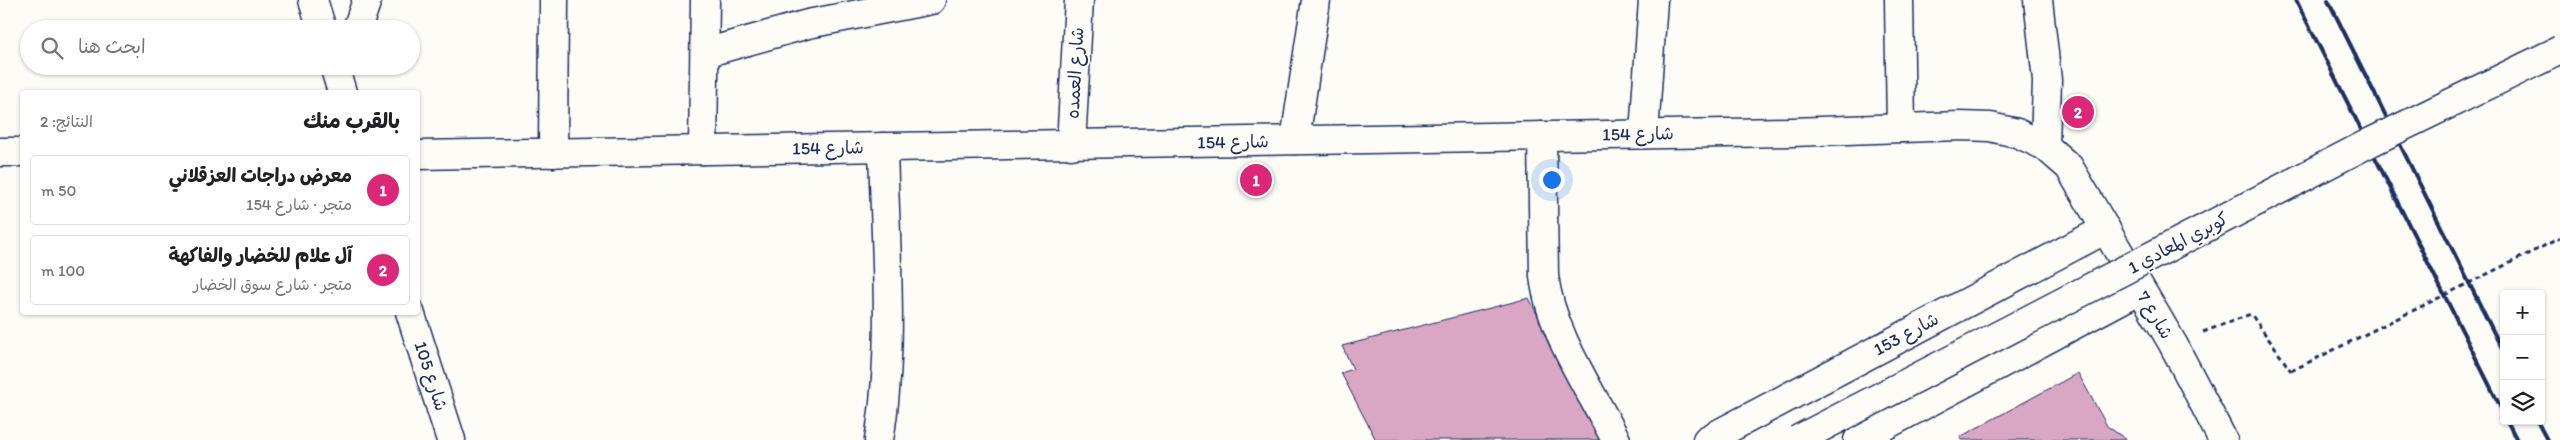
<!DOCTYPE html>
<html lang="ar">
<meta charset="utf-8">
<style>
:root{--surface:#fff;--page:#f6f6f6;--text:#202124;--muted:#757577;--line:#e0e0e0;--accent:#db2777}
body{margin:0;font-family:Itim,"Playpen Sans Arabic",sans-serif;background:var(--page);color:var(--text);direction:rtl}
.controls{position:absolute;right:15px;bottom:15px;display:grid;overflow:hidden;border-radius:5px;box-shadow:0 1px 4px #0004}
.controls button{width:45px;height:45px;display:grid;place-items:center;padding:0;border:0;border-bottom:1px solid var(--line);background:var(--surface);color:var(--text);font:25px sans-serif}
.you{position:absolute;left:1551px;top:179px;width:18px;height:18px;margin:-12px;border:4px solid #fff;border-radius:50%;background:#1a73e8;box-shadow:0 0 0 8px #1a73e833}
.badge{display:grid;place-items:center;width:32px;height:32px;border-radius:50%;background:var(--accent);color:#fff;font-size:16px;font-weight:700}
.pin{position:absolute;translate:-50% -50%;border:2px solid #fff;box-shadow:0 1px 5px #0006}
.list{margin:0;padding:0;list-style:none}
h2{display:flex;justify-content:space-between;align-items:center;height:65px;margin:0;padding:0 20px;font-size:21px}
h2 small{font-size:16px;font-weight:400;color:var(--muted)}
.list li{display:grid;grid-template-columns:32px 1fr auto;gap:15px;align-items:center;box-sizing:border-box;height:70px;margin:0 10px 10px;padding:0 10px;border:1px solid var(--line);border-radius:5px}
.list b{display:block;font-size:19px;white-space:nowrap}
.list p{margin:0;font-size:16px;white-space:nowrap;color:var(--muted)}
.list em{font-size:16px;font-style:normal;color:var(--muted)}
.icon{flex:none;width:28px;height:28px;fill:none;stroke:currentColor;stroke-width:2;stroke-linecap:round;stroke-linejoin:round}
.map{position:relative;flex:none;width:2560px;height:440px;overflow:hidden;direction:ltr}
.search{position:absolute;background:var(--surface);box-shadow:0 1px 4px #0004;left:20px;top:20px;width:400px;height:55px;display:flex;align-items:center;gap:12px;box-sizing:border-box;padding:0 18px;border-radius:28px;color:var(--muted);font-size:19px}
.panel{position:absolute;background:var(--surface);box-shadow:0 1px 4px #0004;left:20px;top:90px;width:400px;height:225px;border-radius:5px;direction:rtl}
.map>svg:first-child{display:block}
.building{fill:#d9a7c4;stroke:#1b2f5e}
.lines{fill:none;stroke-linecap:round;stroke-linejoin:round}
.street-casing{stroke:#1b2f5e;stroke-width:31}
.secondary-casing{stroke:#1b2f5e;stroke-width:31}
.path{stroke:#1b2f5e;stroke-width:3;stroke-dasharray:5 4;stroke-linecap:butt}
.street{stroke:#fdfcf7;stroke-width:28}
.secondary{stroke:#fdfcf7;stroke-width:28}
.rail{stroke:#1b2f5e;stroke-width:4}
.secondary-bridge-casing{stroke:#1b2f5e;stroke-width:31;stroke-linecap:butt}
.path-bridge{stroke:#1b2f5e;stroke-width:3;stroke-dasharray:5 4;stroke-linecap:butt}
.secondary-bridge{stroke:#fdfcf7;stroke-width:28}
.labels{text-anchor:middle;stroke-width:4;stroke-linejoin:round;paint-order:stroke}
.street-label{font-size:18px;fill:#1b2f5e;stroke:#fdfcf7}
</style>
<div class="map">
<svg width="2560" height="440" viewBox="0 0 2560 440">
<rect width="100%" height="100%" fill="#fdfcf7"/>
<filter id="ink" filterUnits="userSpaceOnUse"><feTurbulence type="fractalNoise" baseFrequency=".02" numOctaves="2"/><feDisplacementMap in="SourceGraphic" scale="10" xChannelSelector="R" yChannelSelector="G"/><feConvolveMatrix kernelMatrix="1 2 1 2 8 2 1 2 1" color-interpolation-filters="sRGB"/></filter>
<g filter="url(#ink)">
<g class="building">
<path d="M1529,298L1600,440H1376L1341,373L1353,369L1342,346Z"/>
<path d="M2078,373L2107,426L2127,440H1961L1960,437Z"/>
</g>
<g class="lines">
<defs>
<g id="street">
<path d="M313,0L322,29"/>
<path d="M1899,0L1901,128"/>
<path d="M2038,0L2047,80L2045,146"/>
<path d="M357,29L367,0"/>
<path d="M705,53L808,24L931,0"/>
<path d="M334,66L342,92"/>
<path d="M1644,134L1653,0"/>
<path d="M1542,136L1544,276C1551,333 1590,389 1616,440"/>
<path d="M1295,140L1316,0"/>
<path d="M1071,145L1079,0"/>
<path d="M703,150L705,0"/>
<path d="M553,153L554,0"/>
<path d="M410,312L451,440"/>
<path d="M879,440C895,344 885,244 883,147"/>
<path d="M1707,440L2106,229"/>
<path d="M1858,440L2139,290"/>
</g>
<g id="secondary">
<path d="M0,152H22"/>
<path d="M418,155L1792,132L1959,126L1990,127L2017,133L2045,146L2069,167L2173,344L2223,440"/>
</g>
</defs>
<use href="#street" class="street-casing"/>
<use href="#secondary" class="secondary-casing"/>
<path class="path" d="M2203,332L2251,314L2291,371"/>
<use href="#street" class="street"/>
<use href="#secondary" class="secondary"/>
<g class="rail">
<path d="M2296,0L2504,414"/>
<path d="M2328,0L2504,353"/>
<path d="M2507,421L2517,440"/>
<path d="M2537,421L2547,440"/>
</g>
<defs>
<path id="secondary-bridge" d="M1797,440L2371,142L2560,50"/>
</defs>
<use href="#secondary-bridge" class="secondary-bridge-casing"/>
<path class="path-bridge" d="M2291,371L2560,238"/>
<use href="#secondary-bridge" class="secondary-bridge"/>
</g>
</g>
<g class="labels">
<g class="street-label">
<text transform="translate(1075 73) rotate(-87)" y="6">شارع العمده</text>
<text transform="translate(1638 134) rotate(-1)" y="6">شارع 154</text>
<text transform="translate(1233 142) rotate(-1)" y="6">شارع 154</text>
<text transform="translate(828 148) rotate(-1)" y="6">شارع 154</text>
<text transform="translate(2178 243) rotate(-28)" y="6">كوبري المعادي 1</text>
<text transform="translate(2155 315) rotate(59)" y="6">شارع 7</text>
<text transform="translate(1906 334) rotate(-28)" y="6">شارع 153</text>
<text transform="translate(431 376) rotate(72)" y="6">شارع 105</text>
</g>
</g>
</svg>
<div class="controls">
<button>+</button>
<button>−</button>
<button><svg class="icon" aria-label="layers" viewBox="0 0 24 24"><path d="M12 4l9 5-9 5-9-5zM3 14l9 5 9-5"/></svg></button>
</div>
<div class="you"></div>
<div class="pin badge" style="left:1256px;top:180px">1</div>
<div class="pin badge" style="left:2078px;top:112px">2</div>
<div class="search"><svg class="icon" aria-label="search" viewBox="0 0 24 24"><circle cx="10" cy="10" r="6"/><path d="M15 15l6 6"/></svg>ابحث هنا</div>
<section class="panel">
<h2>بالقرب منك<small>النتائج: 2</small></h2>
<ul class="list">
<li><span class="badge">1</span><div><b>معرض دراجات العزقلاني</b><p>متجر · شارع 154</p></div><em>50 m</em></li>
<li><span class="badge">2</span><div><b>آل علام للخضار والفاكهة</b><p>متجر · شارع سوق الخضار</p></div><em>100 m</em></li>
</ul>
</section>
</div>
